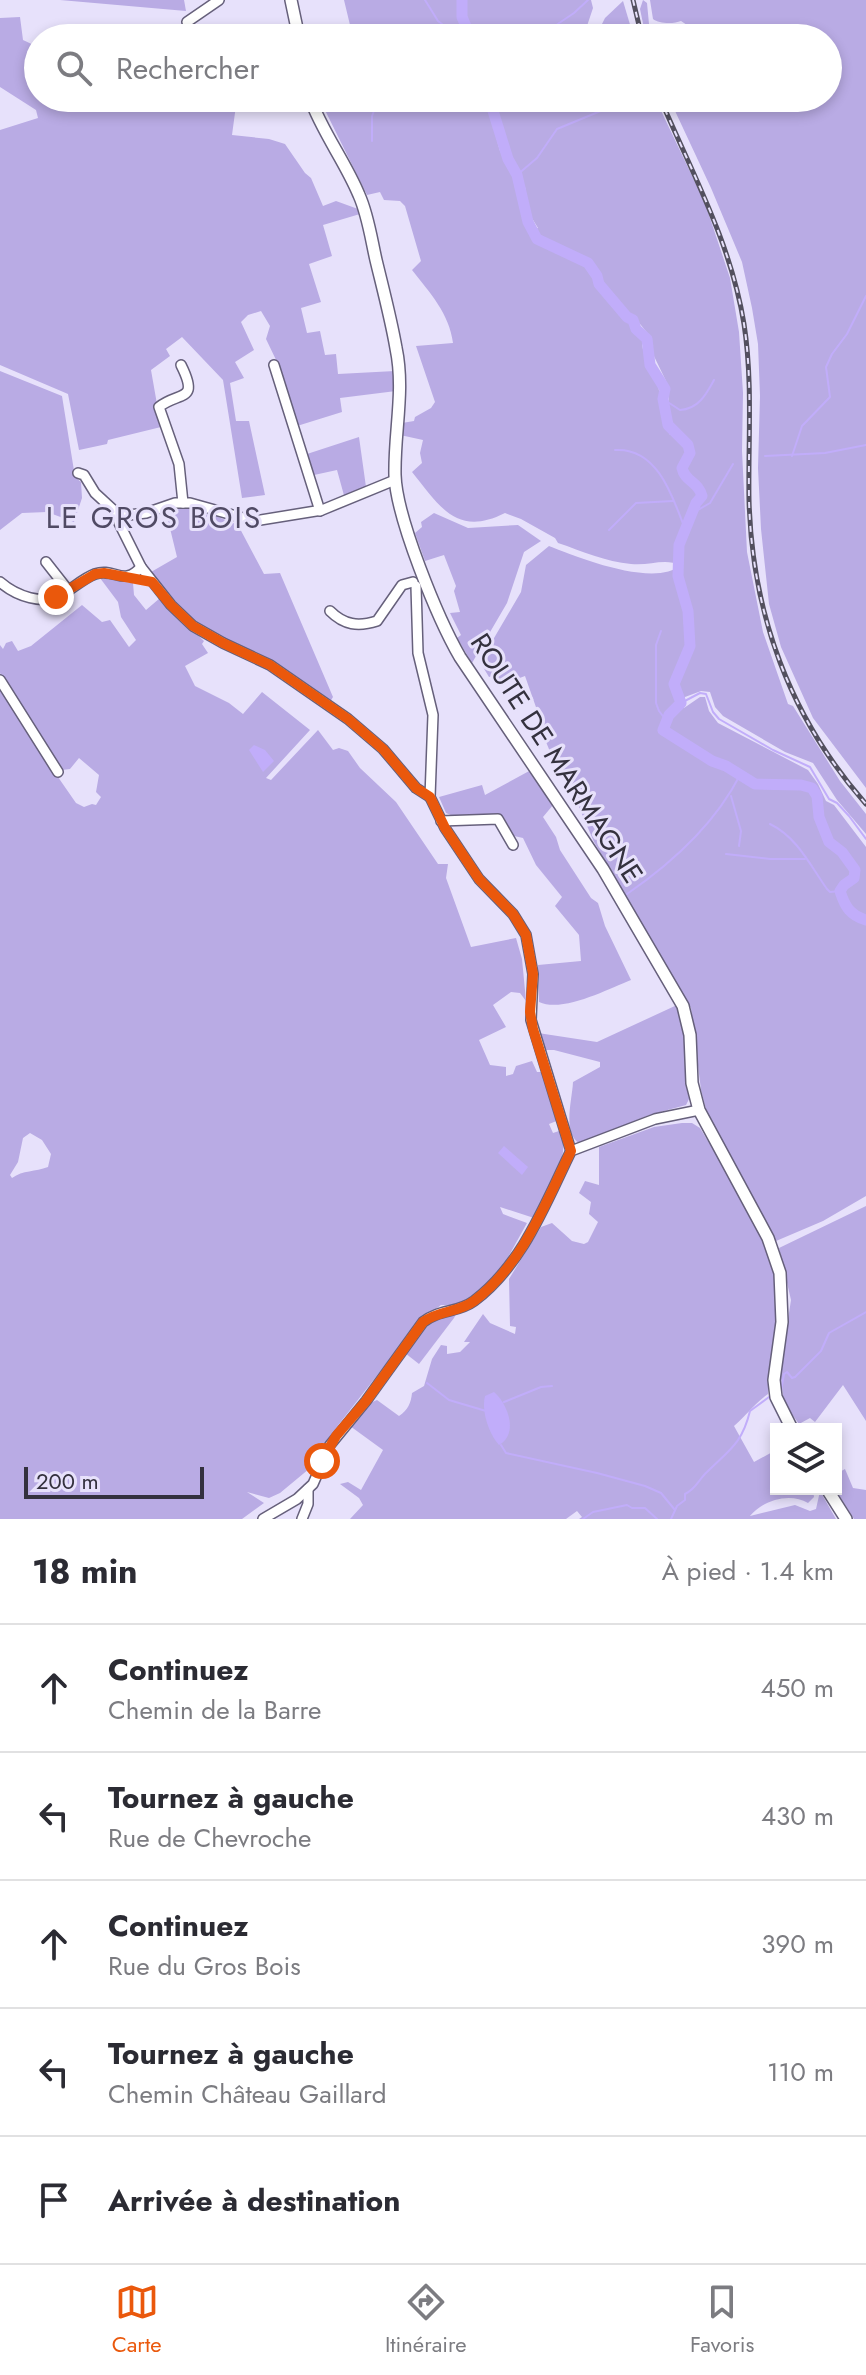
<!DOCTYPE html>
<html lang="fr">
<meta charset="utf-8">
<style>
:root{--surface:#fff;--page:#f7f7f7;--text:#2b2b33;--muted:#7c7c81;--line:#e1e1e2;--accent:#ea580c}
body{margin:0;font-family:Jost,sans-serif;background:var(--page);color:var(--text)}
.controls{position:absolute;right:24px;bottom:24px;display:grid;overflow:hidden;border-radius:0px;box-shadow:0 4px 12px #0003}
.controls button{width:72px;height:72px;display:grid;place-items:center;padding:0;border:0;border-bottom:2px solid var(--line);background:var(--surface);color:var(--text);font:40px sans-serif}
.scale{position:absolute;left:24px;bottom:20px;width:180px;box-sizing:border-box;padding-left:8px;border:4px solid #34313e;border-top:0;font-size:22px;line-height:28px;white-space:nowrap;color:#34313e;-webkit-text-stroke:6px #e7e1fb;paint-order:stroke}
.stop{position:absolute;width:24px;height:24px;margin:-18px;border:6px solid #ea580c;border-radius:50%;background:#fff}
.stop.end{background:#ea580c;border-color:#fff;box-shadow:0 2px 8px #0008}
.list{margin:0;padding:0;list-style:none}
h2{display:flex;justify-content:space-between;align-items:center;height:104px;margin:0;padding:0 32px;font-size:34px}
h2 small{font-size:26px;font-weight:400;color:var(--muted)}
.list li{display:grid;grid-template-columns:52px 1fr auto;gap:24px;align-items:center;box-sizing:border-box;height:128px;padding:0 32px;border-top:2px solid var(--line)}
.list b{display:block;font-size:30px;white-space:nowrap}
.list p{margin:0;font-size:26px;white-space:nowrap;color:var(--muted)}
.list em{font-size:26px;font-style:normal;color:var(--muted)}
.icon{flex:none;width:44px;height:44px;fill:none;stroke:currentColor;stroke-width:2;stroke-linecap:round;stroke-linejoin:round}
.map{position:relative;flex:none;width:866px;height:1519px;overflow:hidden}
.search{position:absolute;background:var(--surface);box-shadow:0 4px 12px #0003;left:24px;right:24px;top:24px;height:88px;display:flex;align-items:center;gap:20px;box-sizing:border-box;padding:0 28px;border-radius:44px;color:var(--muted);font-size:30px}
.sheet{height:744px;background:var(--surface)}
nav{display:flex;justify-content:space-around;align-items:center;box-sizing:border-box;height:112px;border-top:2px solid var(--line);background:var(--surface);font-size:22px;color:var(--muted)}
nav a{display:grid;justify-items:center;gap:4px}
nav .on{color:var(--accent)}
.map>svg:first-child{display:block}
.green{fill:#b9abe4;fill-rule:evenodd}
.water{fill:#c1adfa}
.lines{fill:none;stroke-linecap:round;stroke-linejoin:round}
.stream{stroke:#c1adfa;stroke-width:2}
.river{stroke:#c1adfa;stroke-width:11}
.minor-casing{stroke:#66607b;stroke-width:12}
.major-casing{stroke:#66607b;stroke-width:14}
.minor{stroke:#fff;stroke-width:9}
.major{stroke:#fff;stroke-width:11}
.rail-casing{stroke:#53505f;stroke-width:5}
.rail{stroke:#e7e1fb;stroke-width:2;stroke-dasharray:6;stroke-linecap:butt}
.route{stroke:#ea580c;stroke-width:10}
.labels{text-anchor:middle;stroke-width:6;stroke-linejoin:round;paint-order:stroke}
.street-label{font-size:28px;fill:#34313e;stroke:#e7e1fb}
.neighbourhood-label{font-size:30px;letter-spacing:2px;fill:#504a64;stroke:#e7e1fb}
</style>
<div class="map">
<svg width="866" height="1519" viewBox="0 0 866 1519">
<rect width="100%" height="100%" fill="#e7e1fb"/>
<g class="green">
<path d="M60,0H184L186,11Z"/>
<path d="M344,0H460V18L467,38H310L350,25Z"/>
<path d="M464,0H591L593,8L587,26L582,27L584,38H475L465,11Z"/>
<path d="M643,0L647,3L649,24L674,30L687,25L681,21C674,24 659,24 653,19L650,0H866V788L813,718L781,647L769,604L761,529L758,468L760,396L758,344L752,308L742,262L711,188L669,98H828V38H646L640,9Z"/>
<path d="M623,1L634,38H595L605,18Z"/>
<path d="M20,17L23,40L38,47V98H237L232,135L269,139L285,144L305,173L311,178L323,206L336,201L358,209L360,214L323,225L332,256L309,264L321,302L301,308L307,333L320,331L325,355L336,354L338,374L395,371L396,391L340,398L342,412L297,426L278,364L266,339L270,326L261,311L248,315L241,322L254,350L235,362L244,378L230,383L236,421H249L265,495L242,498L223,380L182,337L166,349L170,356L151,370L161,427L108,440L107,444L79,450L68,394L0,365V130L38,118L36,110L0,87V18Z"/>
<path d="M319,98H485L500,151L515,177L528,231L538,228L530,215L525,187L509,155L493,98H655L705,203L730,278L739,332L743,393L742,451L747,552L763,632L788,704L793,706L840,781L866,814V834L837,800L813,763L785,752L723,716L715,707L710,692L701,691L685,697L684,708L700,697H705L709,711L718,723L808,770L818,784L826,801L834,805L866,847V1196L823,1221L776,1241L707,1113L701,1090L691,1008L594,842L575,798L551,754L539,725L537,710L525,676L498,686L493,676L489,677L480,662L521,592L526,565L549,546C579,558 655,588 681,565C663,558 650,566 631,564C606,562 582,551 558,543L555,538L521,519L505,513C457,537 440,507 412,472L422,463L420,453L423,440L400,435L402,423L414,421L415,417L431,408L435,402L416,346L453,343C449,313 430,293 412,270L421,261L405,206L400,201L384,200L380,192L367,195ZM636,319L649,335L651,350L666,381L669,393L668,411L676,430L670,435L665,422L657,380L648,370L642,345V338L633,331L632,323Z"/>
<path d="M0,371L62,396L75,477L81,482L82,498L74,522L47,512L22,513L0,530Z"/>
<path d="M359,437L366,487L345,499L337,470L314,475L307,454Z"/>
<path d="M184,508L208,513L238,525L264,574L280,573L333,697L330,702L271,662L213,634L196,622L176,605L151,572L177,557L166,512Z"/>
<path d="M434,513L468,528L518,525L541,541L524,552L507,603L472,663L457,638L461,635L450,613L460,612L454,591L456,586L444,555L425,561L415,533L422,527L421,522Z"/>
<path d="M100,578L133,583L134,595L146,610L160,598L204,641L202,644L208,653L185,666L195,686L229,703L243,714L262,692L310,730L266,778L271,780L318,730L333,750L339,748L348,751L360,768L396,802L438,864H448L446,878L471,947L516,938L522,959L526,1001L520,993L511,992L493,1005L506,1027L479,1040L490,1065L506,1067V1076L513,1074L516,1066L532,1061L537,1072H544L559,1120L549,1124L553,1133L562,1130C570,1160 547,1191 534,1218L500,1207L503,1214L527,1223L501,1270L486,1286L458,1305H441L419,1322L339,1424L318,1453L315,1464L280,1493L269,1498L247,1492L264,1503L242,1519H0V686L24,728L76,803L84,807L92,804L96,805L101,797L96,792L99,775L79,758L70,769L62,770L5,683L0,673V645L3,649L6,643L12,641L18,651L31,646L82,605L102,622L110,620L129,647L136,640L121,617L118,602ZM30,1133L42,1140L51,1154L48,1167C35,1172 23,1170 12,1178L10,1175L18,1162L23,1138Z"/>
<path d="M531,770L553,805L543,817L556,837L560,850L591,898L598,903L605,926L631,980C608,989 563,1013 539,1002L538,965L581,961L579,935L555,906L562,897L536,865L523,838L514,836L503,816C484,814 462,821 446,813L439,797L482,785L485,795Z"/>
<path d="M677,1005L683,1028L689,1099L686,1105L649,1115L580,1144C562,1132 572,1102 573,1082L600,1067V1062L554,1050H544L538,1033L597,1042Z"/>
<path d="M682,1123H692L700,1128C726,1172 766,1226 776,1276C784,1315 767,1355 768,1394C754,1404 747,1415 734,1426L754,1462L776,1450V1489H813L814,1497L808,1503C790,1492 763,1500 750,1516L795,1505L810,1511L816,1509L820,1491L836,1519H579L582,1517L577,1511L566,1519H350L363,1505L359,1498L340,1484L348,1482L361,1490L383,1450L350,1426L368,1404L377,1400L399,1416C408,1410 411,1403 412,1393L424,1386L432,1359L441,1345L447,1346V1354L460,1352L470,1342H464L483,1314L490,1323L515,1334L516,1327L510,1326L509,1279L541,1227L552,1223L572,1241L584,1244L588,1242L598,1222L589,1214L591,1202L579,1193L585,1181L599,1185V1147L654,1127Z"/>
<path d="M866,1206V1421L843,1385L815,1422L810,1418L799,1424L784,1403L780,1371L791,1300L779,1248Z"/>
<path d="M451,1313L456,1314L454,1318L419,1364L405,1353L425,1324Z"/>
<path d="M845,1469L853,1488L866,1490V1519H854L835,1489L836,1474Z"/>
</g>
<g class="water">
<path d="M254,745L265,750L274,761L263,772L249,750Z"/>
<path d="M504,1146L528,1167L522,1175L498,1153Z"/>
<path d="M494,1392C508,1404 519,1434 499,1445C489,1434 481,1411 485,1396Z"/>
</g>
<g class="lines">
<g class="stream">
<path d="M425,0L438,21L460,38"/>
<path d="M537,38L574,13L588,0"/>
<path d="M493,112L501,98"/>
<path d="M372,141V116L379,98"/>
<path d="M517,175L537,158L557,129L632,98"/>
<path d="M663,399L680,410C698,409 706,395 714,380"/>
<path d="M615,450C658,447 673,498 685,529"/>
<path d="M765,456L825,453L866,445"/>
<path d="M792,456L802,426L830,397L826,367L832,354L847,334L866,296"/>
<path d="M691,514L710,503L733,464"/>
<path d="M609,530L636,503L673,501"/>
<path d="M661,631L656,645V703L659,711L666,720"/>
<path d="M681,703L700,693L706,694L713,712L719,719L773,750L810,767L829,799L837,803L849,816L866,839"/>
<path d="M731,796L741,831L739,846"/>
<path d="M770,824C797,837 810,865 827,889L830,892L840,891"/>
<path d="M726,854L770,859H805"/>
<path d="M627,894C672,863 715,824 740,775"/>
<path d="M427,1383L449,1400L486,1411"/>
<path d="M781,1391L784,1374L787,1372L792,1378L795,1377L821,1351L829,1333L866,1312"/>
<path d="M504,1402L541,1387L552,1386"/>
<path d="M501,1445L506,1453L597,1473L645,1486L661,1493L675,1510"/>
<path d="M583,1519L593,1512L627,1505L632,1508H645L657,1519"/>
<path d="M671,1519L677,1506L685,1500V1494C696,1489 699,1479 707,1472C729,1450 742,1444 750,1411L769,1397"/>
</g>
<g class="river">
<path d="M462,0V17L471,38"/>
<path d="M489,98L508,159L517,175L528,222L537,239L588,263L597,276L599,284L627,317L633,320L636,329L647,339L650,365L665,389L663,399L668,425L688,445L690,453L682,468C685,482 698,481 702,496L696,503L679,545L678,576L688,611L690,646L674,684L681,703L669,715L663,730L712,761L726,766L755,784L801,785L812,788L817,796L819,817L829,842L842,852L855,870L854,878L844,885L840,891C845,907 850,915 866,920"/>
</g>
<defs>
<g id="minor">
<path d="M187,22L219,0"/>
<path d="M181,365C200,403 179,391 159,407L179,464L183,503"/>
<path d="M274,365L320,511"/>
<path d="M78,473L84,475L95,493L120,516"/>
<path d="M395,480L322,510L254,521L190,503H175L146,513L120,516L119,523L141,567L171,605L193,626L223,643L270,665L348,719L383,749L416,788L430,797"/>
<path d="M46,562L68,590"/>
<path d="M0,582C16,596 43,606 63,594C73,588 84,578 95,574C114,567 124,587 141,567"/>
<path d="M416,586L418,653L433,715L430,797L445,828L479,879L513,914L526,935L533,974L531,1020L571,1151"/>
<path d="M330,611C344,625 358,627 377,621L402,585L413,582"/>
<path d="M0,680L58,772"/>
<path d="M441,821L498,819L513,845"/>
<path d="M263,1519L297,1499L313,1484L330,1445L366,1401L423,1322C439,1309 458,1313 474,1301C523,1264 545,1204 571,1151L655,1119L699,1110"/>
<path d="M302,1519L308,1504V1489"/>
</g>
<g id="major">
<path d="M291,0L299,38"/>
<path d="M310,98C322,132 345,161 359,195C368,215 371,238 376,260C383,289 391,319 396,348C405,391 394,432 395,475C396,517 438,619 460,657L603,869L683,1006L690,1035L692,1083L699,1110L768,1238L780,1273L782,1322L774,1380L776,1397L792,1429"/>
<path d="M827,1489L846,1519"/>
</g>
</defs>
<use href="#minor" class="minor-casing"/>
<use href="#major" class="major-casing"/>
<use href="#minor" class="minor"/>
<use href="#major" class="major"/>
<defs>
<g id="rail">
<path d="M633,0L642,38"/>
<path d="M660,98C692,173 731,243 744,324C753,382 748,442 749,500C752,614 790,718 866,804"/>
</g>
</defs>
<use href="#rail" class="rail-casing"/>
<use href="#rail" class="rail"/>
</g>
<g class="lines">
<path class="route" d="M56,597L95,574L104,573L152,582L171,605L193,626L223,643L270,665L348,719L383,749L416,788L430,797L445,828L479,879L513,914L526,935L533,974L530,1012L533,1029L571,1151C545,1204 523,1264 474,1301C458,1313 439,1310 423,1322L366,1401L336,1436L322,1461"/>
</g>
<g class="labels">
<g class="street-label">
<text transform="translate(557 758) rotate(57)" y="10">ROUTE DE MARMAGNE</text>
</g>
<g class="neighbourhood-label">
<text x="154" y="528">LE GROS BOIS</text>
</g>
</g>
</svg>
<div class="controls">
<button><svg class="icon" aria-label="layers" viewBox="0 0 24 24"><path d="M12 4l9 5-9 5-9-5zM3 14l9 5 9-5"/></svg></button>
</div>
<div class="scale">200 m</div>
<div class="stop" style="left:322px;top:1461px"></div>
<div class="stop end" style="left:56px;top:597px"></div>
<div class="search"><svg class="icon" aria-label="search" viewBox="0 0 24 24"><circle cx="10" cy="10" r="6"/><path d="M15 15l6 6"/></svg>Rechercher</div>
</div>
<section class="sheet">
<h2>18 min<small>À pied · 1.4 km</small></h2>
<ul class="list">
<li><svg class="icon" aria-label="ahead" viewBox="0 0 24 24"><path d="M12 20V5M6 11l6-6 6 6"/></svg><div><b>Continuez</b><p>Chemin de la Barre</p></div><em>450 m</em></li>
<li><svg class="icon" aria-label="left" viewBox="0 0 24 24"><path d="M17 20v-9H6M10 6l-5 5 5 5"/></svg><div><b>Tournez à gauche</b><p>Rue de Chevroche</p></div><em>430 m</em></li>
<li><svg class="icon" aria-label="ahead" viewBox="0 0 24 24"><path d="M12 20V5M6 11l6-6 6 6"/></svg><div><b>Continuez</b><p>Rue du Gros Bois</p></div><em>390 m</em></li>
<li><svg class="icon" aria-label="left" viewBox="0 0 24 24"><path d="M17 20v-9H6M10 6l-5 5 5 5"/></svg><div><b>Tournez à gauche</b><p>Chemin Château Gaillard</p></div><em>110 m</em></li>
<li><svg class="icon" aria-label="arrive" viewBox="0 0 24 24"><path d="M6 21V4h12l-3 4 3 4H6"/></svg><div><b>Arrivée à destination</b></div></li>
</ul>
</section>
<nav>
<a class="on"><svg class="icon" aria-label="map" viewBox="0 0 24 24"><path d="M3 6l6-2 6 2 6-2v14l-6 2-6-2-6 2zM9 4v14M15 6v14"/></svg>Carte</a>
<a><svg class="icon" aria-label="directions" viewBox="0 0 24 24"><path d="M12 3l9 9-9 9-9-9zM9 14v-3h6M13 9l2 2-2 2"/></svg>Itinéraire</a>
<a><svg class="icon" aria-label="saved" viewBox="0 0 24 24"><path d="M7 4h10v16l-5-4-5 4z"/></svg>Favoris</a>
</nav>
